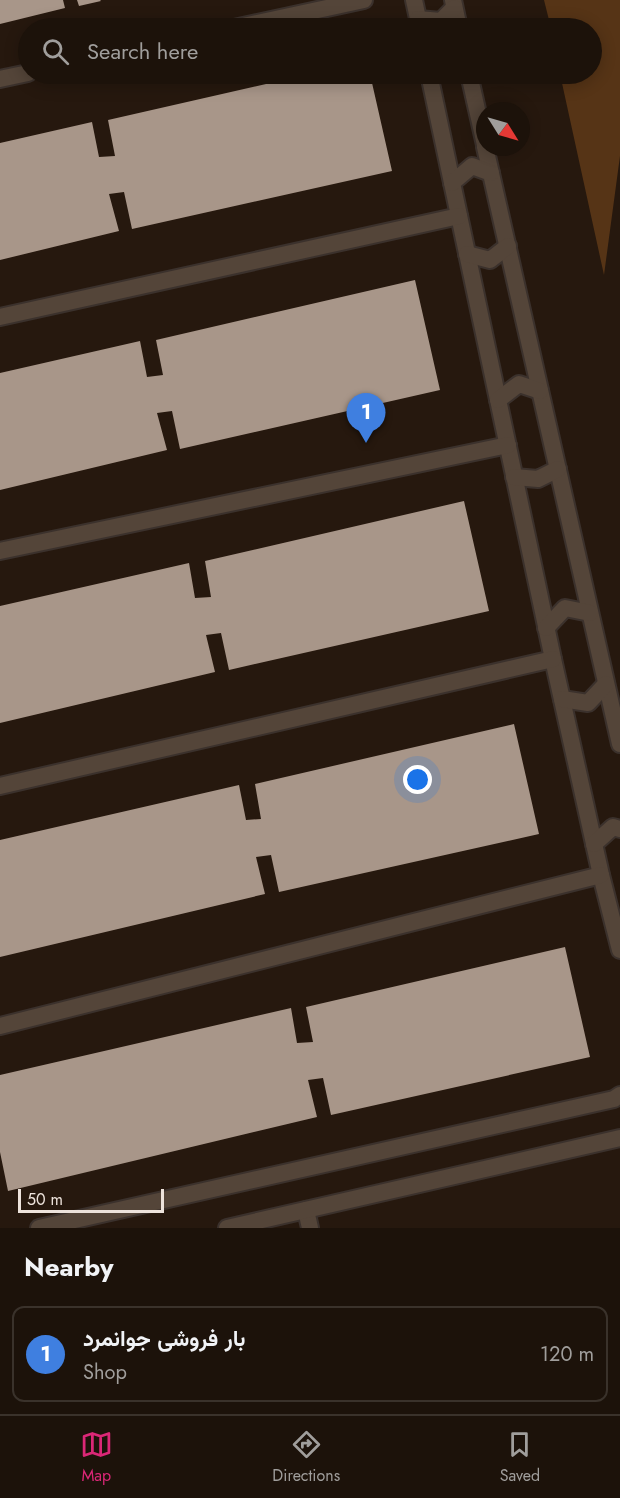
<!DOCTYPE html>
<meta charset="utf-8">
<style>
:root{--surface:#1c120a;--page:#292018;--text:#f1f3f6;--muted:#a09e9c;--line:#3a322b;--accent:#db2777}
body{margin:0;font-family:Jost,Vazirmatn,sans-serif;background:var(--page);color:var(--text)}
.compass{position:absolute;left:476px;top:102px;width:54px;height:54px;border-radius:50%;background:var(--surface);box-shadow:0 3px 15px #0003;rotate:127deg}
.scale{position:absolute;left:18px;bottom:15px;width:146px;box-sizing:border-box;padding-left:6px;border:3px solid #ede3dc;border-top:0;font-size:16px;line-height:21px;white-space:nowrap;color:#ede3dc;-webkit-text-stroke:4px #26180e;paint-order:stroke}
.you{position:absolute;left:418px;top:780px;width:21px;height:21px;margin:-15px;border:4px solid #fff;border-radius:50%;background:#1a73e8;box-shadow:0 0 0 9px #1a73e833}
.badge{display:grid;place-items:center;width:39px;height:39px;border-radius:50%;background:var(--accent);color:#fff;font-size:20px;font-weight:700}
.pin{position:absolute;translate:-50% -50px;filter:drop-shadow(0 2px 3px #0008)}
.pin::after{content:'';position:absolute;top:32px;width:21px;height:18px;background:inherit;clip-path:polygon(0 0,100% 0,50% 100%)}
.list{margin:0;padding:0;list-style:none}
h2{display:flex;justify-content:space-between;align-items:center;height:78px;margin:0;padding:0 24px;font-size:26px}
h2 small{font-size:20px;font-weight:400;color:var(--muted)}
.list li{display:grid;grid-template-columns:39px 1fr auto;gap:18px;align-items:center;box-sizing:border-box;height:96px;margin:0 12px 12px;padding:0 12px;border:2px solid var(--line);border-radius:12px}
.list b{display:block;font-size:22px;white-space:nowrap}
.list p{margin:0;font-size:20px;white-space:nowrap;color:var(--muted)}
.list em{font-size:20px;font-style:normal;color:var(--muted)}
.icon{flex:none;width:33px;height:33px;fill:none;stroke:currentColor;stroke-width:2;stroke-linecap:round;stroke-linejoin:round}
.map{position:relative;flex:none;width:620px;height:1228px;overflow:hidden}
.search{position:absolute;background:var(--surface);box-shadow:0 3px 15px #0003;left:18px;right:18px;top:18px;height:66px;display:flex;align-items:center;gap:15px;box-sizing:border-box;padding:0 21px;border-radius:33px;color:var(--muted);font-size:22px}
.sheet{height:186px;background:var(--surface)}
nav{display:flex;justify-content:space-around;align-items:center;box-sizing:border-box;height:84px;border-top:2px solid var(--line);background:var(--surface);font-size:16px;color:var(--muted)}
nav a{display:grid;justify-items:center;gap:3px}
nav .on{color:var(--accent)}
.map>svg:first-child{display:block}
.green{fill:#563416}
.building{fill:#a89689}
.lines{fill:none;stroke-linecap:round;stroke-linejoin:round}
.minor-casing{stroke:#3b312c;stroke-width:20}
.minor{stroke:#544539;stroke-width:16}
</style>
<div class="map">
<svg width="620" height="1228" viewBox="0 0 620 1228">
<rect width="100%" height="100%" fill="#26180e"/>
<path class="green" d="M544,0H620V156L604,275L560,74H592V28H551Z"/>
<g class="building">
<path d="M0,0H63L65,8L0,24Z"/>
<path d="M77,0H100L101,1L79,6Z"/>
<path d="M310,74H370L392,171L132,229L124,192L109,194L119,231L0,260V143L92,122L99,157L115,156L108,120Z"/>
<path d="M415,280L440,390L180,449L172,411L157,413L167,450L0,490V373L140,341L147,377L163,375L156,340Z"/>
<path d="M464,501L489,611L229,670L221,633L206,635L215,672L0,723V606L189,563L195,598L211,597L205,561Z"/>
<path d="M514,724L539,834L279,892L271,855L256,857L265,894L0,957V840L239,785L246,820L261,819L255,784Z"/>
<path d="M565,947L590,1057L331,1115L323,1078L308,1080L317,1117L8,1191L0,1152V1075L291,1008L297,1043L313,1042L306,1007Z"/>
</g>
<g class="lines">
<defs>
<g id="minor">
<path d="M414,0L420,28"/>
<path d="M453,0L459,28"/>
<path d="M418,19L441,21L454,8"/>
<path d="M234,28L364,0"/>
<path d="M429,74L553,659L601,875L620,950"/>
<path d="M469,74L485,145"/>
<path d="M0,79L28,73"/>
<path d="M485,147L620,744"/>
<path d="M452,183L472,166L491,173"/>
<path d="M467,254L490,260L508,246"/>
<path d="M0,317L459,216"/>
<path d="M498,400L519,384L540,391"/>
<path d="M514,477L538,479L558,469"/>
<path d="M0,551L508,445"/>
<path d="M546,628L565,608L590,613"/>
<path d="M562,699L588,703L606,684"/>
<path d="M0,786L553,659"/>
<path d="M594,844L613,827L620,829"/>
<path d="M0,1026L601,875"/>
<path d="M306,1210L310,1228"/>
<path d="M39,1228L614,1099L620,1095"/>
<path d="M227,1228L620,1138"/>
</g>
</defs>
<use href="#minor" class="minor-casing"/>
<use href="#minor" class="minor"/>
</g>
</svg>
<svg class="compass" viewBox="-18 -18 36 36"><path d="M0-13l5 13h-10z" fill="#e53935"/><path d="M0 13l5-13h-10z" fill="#a09e9c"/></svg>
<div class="scale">50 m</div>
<div class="you"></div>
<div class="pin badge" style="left:366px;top:443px;background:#3f7fe0">1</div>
<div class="search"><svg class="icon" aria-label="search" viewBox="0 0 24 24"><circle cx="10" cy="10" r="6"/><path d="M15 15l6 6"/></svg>Search here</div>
</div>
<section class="sheet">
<h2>Nearby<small></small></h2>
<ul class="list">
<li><span class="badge" style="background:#3f7fe0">1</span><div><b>بار فروشی جوانمرد</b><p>Shop</p></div><em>120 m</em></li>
</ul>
</section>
<nav>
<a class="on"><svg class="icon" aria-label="map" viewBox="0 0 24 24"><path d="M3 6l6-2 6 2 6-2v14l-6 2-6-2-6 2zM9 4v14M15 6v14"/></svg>Map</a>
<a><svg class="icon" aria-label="directions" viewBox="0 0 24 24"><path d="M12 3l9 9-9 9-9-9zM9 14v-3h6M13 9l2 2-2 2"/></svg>Directions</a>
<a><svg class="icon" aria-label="saved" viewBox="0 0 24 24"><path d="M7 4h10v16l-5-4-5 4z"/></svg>Saved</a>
</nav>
